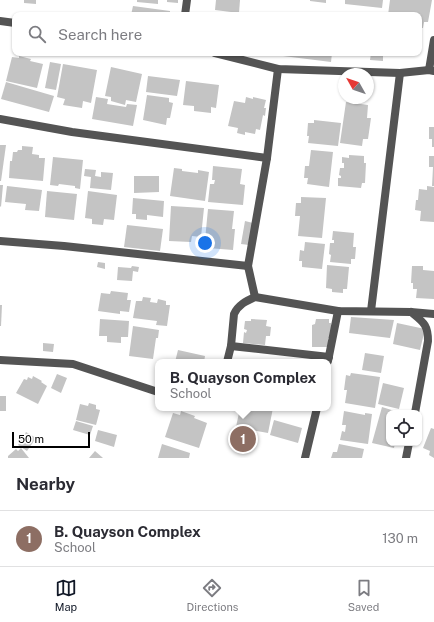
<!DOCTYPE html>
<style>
:root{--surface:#fff;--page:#f2f2f3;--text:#2b2b33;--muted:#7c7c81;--line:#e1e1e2;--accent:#111827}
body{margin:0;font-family:"Public Sans",sans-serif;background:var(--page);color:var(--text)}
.controls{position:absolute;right:12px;bottom:12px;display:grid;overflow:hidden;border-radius:8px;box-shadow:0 1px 3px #0004}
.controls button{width:36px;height:36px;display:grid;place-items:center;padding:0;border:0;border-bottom:1px solid var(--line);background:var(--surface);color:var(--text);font:20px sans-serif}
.compass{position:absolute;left:338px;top:68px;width:36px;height:36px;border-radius:50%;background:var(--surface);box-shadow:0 1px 3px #0004;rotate:310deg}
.scale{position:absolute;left:12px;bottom:10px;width:78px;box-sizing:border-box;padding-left:4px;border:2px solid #000;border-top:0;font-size:11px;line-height:14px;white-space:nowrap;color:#000;-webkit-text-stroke:3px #fff;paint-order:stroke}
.you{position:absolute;left:205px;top:243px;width:14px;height:14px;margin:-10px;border:3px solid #fff;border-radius:50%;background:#1a73e8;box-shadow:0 0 0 6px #1a73e833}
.badge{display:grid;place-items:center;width:26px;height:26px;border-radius:50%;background:var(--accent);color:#fff;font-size:13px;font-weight:700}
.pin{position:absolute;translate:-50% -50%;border:2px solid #fff;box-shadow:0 1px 4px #0006}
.popup{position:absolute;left:155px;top:359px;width:176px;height:52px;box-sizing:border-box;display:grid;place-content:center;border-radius:8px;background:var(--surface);filter:drop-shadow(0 1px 3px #0005);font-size:13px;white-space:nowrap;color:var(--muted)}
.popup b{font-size:15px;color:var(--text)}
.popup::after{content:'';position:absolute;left:50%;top:100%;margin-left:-8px;border:8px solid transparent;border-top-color:var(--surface)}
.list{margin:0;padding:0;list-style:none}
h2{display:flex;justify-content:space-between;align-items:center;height:52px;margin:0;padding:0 16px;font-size:17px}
h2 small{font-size:13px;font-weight:400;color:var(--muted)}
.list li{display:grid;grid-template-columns:26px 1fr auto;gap:12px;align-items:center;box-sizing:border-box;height:56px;padding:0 16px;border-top:1px solid var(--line)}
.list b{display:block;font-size:15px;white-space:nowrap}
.list p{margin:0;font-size:13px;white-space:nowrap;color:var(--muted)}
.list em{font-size:13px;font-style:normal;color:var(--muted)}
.icon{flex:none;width:22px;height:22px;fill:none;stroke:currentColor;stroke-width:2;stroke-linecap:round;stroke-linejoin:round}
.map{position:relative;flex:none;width:434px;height:458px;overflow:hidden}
.search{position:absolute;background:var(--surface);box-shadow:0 1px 3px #0004;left:12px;right:12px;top:12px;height:44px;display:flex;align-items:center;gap:10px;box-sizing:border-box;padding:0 14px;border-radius:8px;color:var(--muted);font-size:15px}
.sheet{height:108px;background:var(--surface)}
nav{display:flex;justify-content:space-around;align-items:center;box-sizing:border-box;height:56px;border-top:1px solid var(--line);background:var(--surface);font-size:11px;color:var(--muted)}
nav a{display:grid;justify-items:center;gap:2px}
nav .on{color:var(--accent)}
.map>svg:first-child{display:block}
.building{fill:#c4c4c4}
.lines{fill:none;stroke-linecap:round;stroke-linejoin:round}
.minor{stroke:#545454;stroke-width:8}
</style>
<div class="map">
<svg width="434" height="458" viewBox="0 0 434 458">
<rect width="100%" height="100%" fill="#fff"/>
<g class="building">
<path d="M24,0H36V4L24,3Z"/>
<path d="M137,0H158V4L137,2Z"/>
<path d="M167,0H178V3L167,2Z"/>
<path d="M216,0H240L239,13L215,10Z"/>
<path d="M310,0H326V3L310,1Z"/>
<path d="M345,0H383L382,8L345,4Z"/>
<path d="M390,0H432L428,22H424L423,28H419V15H388Z"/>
<path d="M133,6L170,11V14L173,15H131Z"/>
<path d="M284,53H332L331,62L283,56Z"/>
<path d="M371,53H383V61L370,60Z"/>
<path d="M19,56L31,59L30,61L43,64L37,88L6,81L12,57L19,58Z"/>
<path d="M50,62L61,64L56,90L45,88Z"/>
<path d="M63,64L97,70L91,103L83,101L82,108L63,105L65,99L57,97Z"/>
<path d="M111,67L142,74L136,102L126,100L125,105L111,101V97L105,96Z"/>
<path d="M148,76L180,80L177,96L146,92Z"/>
<path d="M186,81L219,85L216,108L211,107V113L194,111V106L183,105Z"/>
<path d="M6,82L54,96L49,112L1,99Z"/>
<path d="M147,95L169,98V102L173,103L170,118H167L166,125L143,120Z"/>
<path d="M96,97L108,99L107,104L126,107L127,104L137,105L133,126L92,119Z"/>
<path d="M246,97L253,99V97L266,100L264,108H266L265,116L263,115L260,130L256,129L255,134L245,132V135L237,133L238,128L228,126L234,101L245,103Z"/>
<path d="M346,102L368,105L367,118H371L368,139H363L362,146L340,143Z"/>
<path d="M314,120L341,123L338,146L308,143L309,136H307L308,123H314Z"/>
<path d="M429,127H434V147H432V139H429Z"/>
<path d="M0,145H6L1,181H0Z"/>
<path d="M22,146L33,147L32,154L39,155V158H45L43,181L9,178L10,161H12L13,152H17L18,150H22Z"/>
<path d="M311,150L333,152L329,187L307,184L308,178H304L305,166H309Z"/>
<path d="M349,155L364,156V163H366L365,183H362L361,188L338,186V178H341V176L339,175L340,168H344V163H342V157L349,158Z"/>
<path d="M429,156H434V186H432L433,167H429Z"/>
<path d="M53,157L83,160L80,189L75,188V186L59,184L58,186L50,185Z"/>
<path d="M213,166L242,169L240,184L245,185L243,205L208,202L210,184H214L215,180H212Z"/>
<path d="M174,168L182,169V171L198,173V170L209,172L205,201L170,196Z"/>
<path d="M85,169L96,170L95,176L101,177V172L113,173L111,190L90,188L91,177L84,176Z"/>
<path d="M134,176H159V192L134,193Z"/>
<path d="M0,185H3L1,207L0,206Z"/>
<path d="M7,186L42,190L39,211L25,210L26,204L5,202Z"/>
<path d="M427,186L434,187V222L420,221L421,211L415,210L416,200H418L419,189L427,190Z"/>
<path d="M47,191L77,194L74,220L45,217Z"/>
<path d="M88,191L117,195L114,220L104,219L103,225L92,224V219L85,218Z"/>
<path d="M301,197L326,198L322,238L298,236L300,216H295L296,203H301Z"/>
<path d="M133,198L164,201L163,217L147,215V220L136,219V214H132Z"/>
<path d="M171,206L204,208L201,237L192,236L191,242L169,241Z"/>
<path d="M208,209L234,211L232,229H235L233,250L208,248V241L205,240Z"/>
<path d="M245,221L253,223L249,245L241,244Z"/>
<path d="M127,225L163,229L160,251L124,247Z"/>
<path d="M333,231L354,233L353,247H356L355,259H351V264L330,262L331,255L329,254L330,243H334V240H332Z"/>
<path d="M305,242L325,244L322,269L302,267V261H299L300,250L304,251Z"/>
<path d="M98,262L105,263V269L97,267Z"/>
<path d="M327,265L349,267L347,289H343V293L332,292V289L326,288Z"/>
<path d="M132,266L139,267L138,272L133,271L132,281L117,280L118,267L131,268Z"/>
<path d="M412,266H423V270L434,271V299L416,298L417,289H413V283H411Z"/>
<path d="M111,291L128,293L127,300H131L129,312L120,311V314L98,311L101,293L110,294Z"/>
<path d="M143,297L151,298L150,302L157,303L158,299L166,301V305H170L167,326L156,325L157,321L133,318L136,301H142Z"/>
<path d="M0,305H2L1,326H0Z"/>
<path d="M351,317L394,320L390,338L349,333Z"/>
<path d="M100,319L129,321L128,337H121V343L107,342V336H99Z"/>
<path d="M251,319L267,320L266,326L271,327L270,336H266L265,345L243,343L244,332L246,333L247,330L244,329L245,321H251Z"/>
<path d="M316,319H329V323H331V338H328V347H312V325L315,324Z"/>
<path d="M397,323L425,329L420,350L393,344Z"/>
<path d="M133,326L159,330L158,338H156L153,359L129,356Z"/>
<path d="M43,343L54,344L53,352L43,351Z"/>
<path d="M178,350L205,356L204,362H175Z"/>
<path d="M365,353L384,356L381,373L362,370Z"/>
<path d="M351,373L380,377L375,408L345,403L347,390H344L346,375L350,376Z"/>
<path d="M57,374L67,378L61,393L51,388Z"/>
<path d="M33,376L42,381L41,382L47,386L38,404L16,393L24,379L27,380L28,377L32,379Z"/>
<path d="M383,383L404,388L399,409L378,404Z"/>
<rect x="0" y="396" width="6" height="15"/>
<path d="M89,403L96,405V409L100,410L96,425L76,420L80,404L88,406Z"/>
<path d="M382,407L401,413H389V443H395L394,448L372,443Z"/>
<path d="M240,408H273L268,433L236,427Z"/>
<path d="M181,411L195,416L194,418L207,423L199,448L165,437L173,413L180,415Z"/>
<path d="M344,411L365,415V413L372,414L368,444L340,440L342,431L345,432L346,425H342Z"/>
<path d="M274,420L302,428L298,443L270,435Z"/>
<path d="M76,421L93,426L90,435L73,430Z"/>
<path d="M431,428L434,429V458L429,455L430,451L423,448Z"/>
<path d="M98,430L117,435L114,447L95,441Z"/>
<path d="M26,432L36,438L27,451L18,445Z"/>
<path d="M162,444L190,453L189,458H158Z"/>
<path d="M339,444L364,449L362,458H331L333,452H337Z"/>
<path d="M21,448L29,458H8V456L16,449L18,451Z"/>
<path d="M95,451L103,458H89Z"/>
</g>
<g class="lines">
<g class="minor">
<path d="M185,15L187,0"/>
<path d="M0,21L15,23"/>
<path d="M215,53L278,69L400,73L429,70L434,71"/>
<path d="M429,70L434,40"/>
<path d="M0,119L72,132L267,158"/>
<path d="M0,241L64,246L248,266"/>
<path d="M255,297L338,311L411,312L434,314"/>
<path d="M371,311L400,73"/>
<path d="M411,312C423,322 428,324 428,341L415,413"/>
<path d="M231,346L329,357"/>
<path d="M0,360L73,364L158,392"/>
<path d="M328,361L338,311"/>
<path d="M227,362L231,346L234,314C238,305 246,301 255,297L248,266L267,158L278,69"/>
<path d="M305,458L317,408"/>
<path d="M406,458L409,443"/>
</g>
</g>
</svg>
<div class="controls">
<button><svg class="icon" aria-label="locate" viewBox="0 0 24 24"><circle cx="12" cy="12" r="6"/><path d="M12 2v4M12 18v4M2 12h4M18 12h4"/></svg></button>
</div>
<svg class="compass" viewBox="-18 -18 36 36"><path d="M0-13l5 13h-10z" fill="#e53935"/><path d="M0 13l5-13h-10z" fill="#7c7c81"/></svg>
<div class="scale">50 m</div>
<div class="you"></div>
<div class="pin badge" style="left:243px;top:439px;background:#8d6e63">1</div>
<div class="popup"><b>B. Quayson Complex</b>School</div>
<div class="search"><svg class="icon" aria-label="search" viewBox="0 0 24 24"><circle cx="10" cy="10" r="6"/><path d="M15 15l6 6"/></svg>Search here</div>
</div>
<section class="sheet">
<h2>Nearby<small></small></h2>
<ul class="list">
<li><span class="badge" style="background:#8d6e63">1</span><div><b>B. Quayson Complex</b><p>School</p></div><em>130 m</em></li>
</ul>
</section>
<nav>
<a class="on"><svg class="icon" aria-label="map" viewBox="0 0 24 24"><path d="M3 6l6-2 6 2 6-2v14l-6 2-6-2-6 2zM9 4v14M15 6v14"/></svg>Map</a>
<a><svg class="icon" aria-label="directions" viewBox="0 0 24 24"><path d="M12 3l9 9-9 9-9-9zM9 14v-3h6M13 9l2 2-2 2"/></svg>Directions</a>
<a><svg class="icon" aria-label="saved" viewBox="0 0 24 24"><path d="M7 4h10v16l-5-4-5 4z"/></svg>Saved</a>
</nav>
